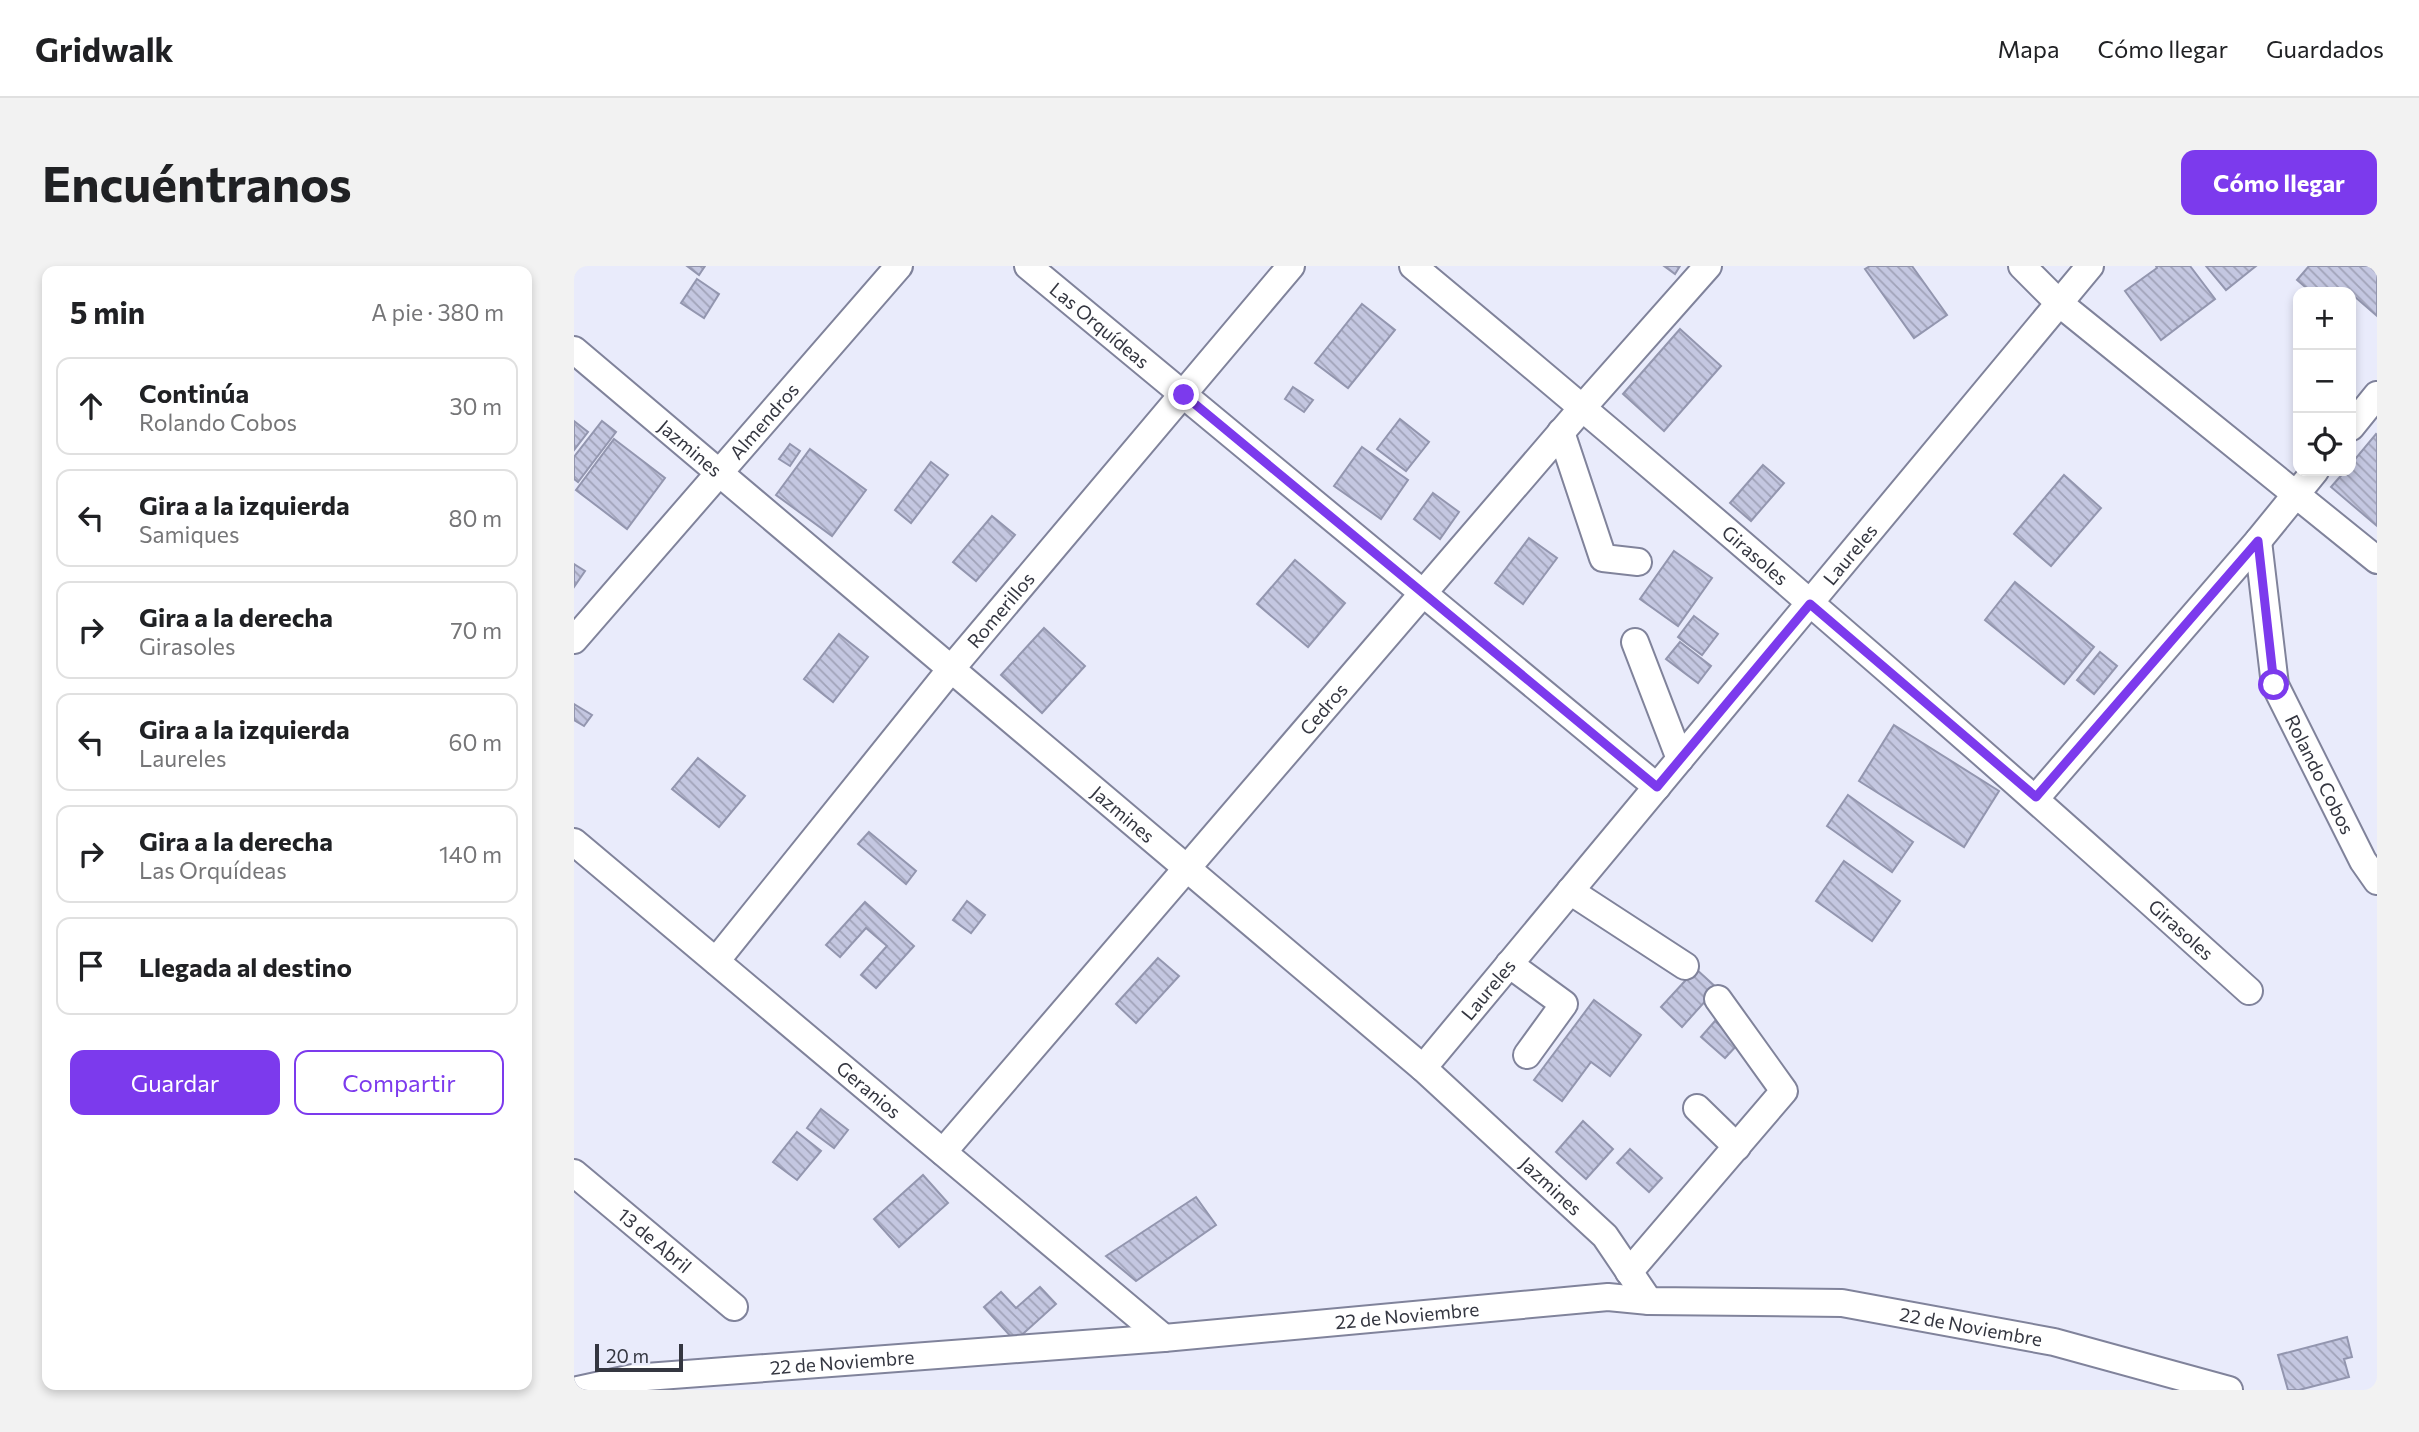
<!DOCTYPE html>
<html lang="es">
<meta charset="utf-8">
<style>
:root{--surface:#fff;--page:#f2f2f2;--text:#202124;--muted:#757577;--line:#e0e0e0;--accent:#7c3aed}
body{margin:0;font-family:Commissioner,sans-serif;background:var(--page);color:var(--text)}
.controls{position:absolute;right:21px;top:21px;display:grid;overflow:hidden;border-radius:14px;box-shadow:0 4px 10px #0003}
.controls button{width:63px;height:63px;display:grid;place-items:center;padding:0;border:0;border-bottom:2px solid var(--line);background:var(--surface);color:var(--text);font:35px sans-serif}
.scale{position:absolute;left:21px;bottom:18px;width:88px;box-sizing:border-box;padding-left:7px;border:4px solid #343640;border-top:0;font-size:19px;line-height:24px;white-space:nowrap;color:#343640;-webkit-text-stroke:5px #e9ebfb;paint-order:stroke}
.stop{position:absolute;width:21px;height:21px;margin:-16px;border:5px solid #7c3aed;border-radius:50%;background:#fff}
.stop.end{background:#7c3aed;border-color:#fff;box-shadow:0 2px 7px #0008}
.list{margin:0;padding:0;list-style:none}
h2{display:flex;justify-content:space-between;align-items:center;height:91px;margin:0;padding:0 28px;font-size:30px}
h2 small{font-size:23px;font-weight:400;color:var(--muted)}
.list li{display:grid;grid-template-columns:46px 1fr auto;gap:21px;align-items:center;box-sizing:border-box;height:98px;margin:0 14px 14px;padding:0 14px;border:2px solid var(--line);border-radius:14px}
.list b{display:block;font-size:26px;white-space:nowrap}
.list p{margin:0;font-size:23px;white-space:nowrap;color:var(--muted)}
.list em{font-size:23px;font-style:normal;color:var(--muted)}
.actions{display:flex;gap:14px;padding:21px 28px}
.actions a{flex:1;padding:16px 0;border:2px solid var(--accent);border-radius:14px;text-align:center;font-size:24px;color:var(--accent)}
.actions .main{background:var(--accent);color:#fff}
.icon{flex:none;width:38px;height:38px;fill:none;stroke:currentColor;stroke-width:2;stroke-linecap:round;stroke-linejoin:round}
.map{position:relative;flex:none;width:1803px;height:1124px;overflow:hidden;border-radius:14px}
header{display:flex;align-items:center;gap:42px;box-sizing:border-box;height:98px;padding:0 35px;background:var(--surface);border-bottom:2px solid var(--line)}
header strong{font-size:33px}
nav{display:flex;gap:38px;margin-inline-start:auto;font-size:24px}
.intro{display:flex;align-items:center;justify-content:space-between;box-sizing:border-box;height:168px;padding:0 42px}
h1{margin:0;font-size:49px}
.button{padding:18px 32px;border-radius:14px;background:var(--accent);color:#fff;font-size:24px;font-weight:700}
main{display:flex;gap:42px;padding:0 42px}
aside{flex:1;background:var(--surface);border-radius:14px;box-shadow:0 4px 10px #0003}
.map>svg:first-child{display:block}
.building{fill:url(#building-back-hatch);stroke:#9396af;stroke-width:2}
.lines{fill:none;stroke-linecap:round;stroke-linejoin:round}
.minor-casing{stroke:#80839b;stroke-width:30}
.minor{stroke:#fff;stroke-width:26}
.route{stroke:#7c3aed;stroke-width:9}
.labels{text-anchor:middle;stroke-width:5;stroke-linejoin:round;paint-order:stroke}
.street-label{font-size:19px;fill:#343640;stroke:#e9ebfb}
</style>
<header>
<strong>Gridwalk</strong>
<nav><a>Mapa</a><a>Cómo llegar</a><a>Guardados</a></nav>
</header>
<div class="intro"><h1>Encuéntranos</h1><a class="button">Cómo llegar</a></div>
<main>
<aside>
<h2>5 min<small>A pie · 380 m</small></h2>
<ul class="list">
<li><svg class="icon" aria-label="ahead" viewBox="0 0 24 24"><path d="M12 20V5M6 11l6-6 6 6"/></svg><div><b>Continúa</b><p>Rolando Cobos</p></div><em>30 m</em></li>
<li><svg class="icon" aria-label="left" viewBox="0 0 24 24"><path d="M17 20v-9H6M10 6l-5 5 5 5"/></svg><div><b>Gira a la izquierda</b><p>Samiques</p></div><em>80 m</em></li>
<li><svg class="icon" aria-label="right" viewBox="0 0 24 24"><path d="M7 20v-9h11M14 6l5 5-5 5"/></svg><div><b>Gira a la derecha</b><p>Girasoles</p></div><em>70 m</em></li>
<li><svg class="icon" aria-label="left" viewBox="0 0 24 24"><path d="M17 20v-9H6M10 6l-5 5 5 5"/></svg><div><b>Gira a la izquierda</b><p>Laureles</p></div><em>60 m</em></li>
<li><svg class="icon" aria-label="right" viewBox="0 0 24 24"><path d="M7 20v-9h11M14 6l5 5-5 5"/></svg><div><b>Gira a la derecha</b><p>Las Orquídeas</p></div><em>140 m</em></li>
<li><svg class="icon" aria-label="arrive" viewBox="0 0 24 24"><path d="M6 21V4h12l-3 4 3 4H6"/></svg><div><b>Llegada al destino</b></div></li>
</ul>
<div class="actions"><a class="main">Guardar</a><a>Compartir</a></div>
</aside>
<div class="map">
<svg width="1803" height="1124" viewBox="0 0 1803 1124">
<defs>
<pattern id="building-back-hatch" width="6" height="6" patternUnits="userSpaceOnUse" patternTransform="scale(1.75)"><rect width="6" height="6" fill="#c4c7e1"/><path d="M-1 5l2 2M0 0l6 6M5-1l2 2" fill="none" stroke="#a0a2b8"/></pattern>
</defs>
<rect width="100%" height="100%" fill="#e9ebfb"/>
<g class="building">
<path d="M113,0H131L125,9Z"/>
<path d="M1090,0H1106L1101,8Z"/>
<path d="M1296,0H1338L1373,49L1340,72L1291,3Z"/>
<path d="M1582,0H1616L1641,33L1587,74L1551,25L1583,2Z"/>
<path d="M1632,0H1682L1652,24Z"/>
<path d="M1735,0H1803V50L1780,30L1777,34V26H1737L1723,14Z"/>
<path d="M123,13L145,28L130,52L107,37Z"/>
<path d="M788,38L821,64L774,122L741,97Z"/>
<path d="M1106,63L1147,100L1090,165L1049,128Z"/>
<path d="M719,121L739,134L730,146L711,133Z"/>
<path d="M826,153L855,176L832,205L803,183Z"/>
<path d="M0,155L14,166L0,184Z"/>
<path d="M28,155L42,166L4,216L0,213V191Z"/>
<path d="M1802,168L1803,169V260L1757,221L1771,205H1777V198Z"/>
<path d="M40,173L91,212L53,263L2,224Z"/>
<path d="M216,178L226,185L216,200L205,193Z"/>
<path d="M788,181L834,214L807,253L760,220Z"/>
<path d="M236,183L292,224L258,270L202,229Z"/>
<path d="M357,196L374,209L337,257L321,244Z"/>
<path d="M1189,199L1210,217L1177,255L1156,237Z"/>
<path d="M1490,209L1527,242L1477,300L1440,268Z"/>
<path d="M859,227L885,246L866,273L840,253Z"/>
<path d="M418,250L441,269L402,315L379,296Z"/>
<path d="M955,272L983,292L949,338L921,317Z"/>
<path d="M1100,285L1138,312L1104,360L1066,333Z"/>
<path d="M721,294L771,337L734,381L683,338Z"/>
<path d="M0,298L11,305L0,321Z"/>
<path d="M1441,316L1520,381L1490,418L1411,354Z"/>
<path d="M1120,350L1144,368L1128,389L1104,371Z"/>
<path d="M470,362L511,400L468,447L427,409Z"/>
<path d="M265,368L294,391L259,436L230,413Z"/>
<path d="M1106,376L1137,400L1124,417L1092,393Z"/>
<path d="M1526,386L1543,400L1520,428L1503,414Z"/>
<path d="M0,438L18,449L10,460L0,454Z"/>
<path d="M1320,459L1425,525L1390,581L1285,515Z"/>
<path d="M124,492L171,530L145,561L98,523Z"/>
<path d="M1274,529L1339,576L1318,606L1253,560Z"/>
<path d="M295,566L342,605L332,618L284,578Z"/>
<path d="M1270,595L1326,635L1298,675L1242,635Z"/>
<path d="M393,635L411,649L397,667L379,654Z"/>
<path d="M291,636L340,680L302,722L287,709L313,680L292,662L266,691L252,679Z"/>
<path d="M584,692L605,710L562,757L542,738Z"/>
<path d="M1122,703L1143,722L1108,761L1087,741Z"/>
<path d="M1020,734L1067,769L1036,810L1017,796L988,835L960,814Z"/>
<path d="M1141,755L1165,777L1151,792L1127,771Z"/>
<path d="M247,843L274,864L260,882L233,862Z"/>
<path d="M1009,855L1039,883L1012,913L982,886Z"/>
<path d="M223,866L247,885L223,914L199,896Z"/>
<path d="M1056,883L1088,912L1075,926L1043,897Z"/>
<path d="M349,909L374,937L325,981L300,953Z"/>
<path d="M622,931L642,959L562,1015L532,990Z"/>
<path d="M466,1021L482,1038L441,1075L410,1041L427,1026L442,1042Z"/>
<path d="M1773,1071L1778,1091L1770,1093L1775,1111L1725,1124H1714L1704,1089Z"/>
</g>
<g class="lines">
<defs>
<g id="minor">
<path id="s1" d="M454,0L1083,521"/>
<path id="s2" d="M839,0C1123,236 1402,478 1675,725"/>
<path d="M1448,0L1485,37L1803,294"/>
<path id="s3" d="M0,84L849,802L1031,970L1075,1035"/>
<path d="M1777,161L1803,129"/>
<path d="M987,166L1029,292L1064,296"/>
<path id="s4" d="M1684,275L1701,419L1789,595L1803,615"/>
<path id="s5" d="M0,374L325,0"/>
<path d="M1061,376L1106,493"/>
<path d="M1462,532L1684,275L1741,205"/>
<path id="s6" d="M0,576L590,1072"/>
<path d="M996,625L1111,700"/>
<path id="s7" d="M142,695L377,403L717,0"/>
<path d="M935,698L990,738L953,789"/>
<path id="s8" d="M849,802L1516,0"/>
<path d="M1123,842L1163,881"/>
<path id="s9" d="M369,886L1009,141L1134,0"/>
<path id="s10" d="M0,907L160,1041"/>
<path d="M1055,1006L1210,825L1144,733"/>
<path id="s11" d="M4,1124L59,1112L590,1072L1034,1031L1075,1035L1268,1037L1480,1076L1655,1124"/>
</g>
</defs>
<use href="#minor" class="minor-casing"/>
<use href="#minor" class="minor"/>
</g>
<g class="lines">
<path class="route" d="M610,129L1083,521L1236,338L1462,531L1684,275L1700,419"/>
</g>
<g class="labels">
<g class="street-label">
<text dy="7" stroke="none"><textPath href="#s1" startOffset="93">Las Orquídeas</textPath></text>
<text dy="7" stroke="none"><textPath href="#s5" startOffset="290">Almendros</textPath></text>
<text dy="7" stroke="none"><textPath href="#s3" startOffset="152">Jazmines</textPath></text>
<text dy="7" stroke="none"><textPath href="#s8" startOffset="668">Laureles</textPath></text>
<text dy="7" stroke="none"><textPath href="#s2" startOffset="448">Girasoles</textPath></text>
<text dy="7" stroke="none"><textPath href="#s7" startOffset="452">Romerillos</textPath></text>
<text dy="7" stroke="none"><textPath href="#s9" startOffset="584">Cedros</textPath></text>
<text dy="7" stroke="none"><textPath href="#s4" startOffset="245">Rolando Cobos</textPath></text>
<text dy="7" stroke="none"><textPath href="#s3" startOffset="719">Jazmines</textPath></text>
<text dy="7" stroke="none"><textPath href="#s2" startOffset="1015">Girasoles</textPath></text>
<text dy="7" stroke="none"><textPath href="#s8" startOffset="102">Laureles</textPath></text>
<text dy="7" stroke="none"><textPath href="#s6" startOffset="385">Geranios</textPath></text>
<text dy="7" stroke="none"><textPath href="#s3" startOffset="1286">Jazmines</textPath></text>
<text dy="7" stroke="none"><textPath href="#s10" startOffset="105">13 de Abril</textPath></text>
<text dy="7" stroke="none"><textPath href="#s11" startOffset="833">22 de Noviembre</textPath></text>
<text dy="7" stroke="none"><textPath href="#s11" startOffset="1400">22 de Noviembre</textPath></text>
<text dy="7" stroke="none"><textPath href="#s11" startOffset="266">22 de Noviembre</textPath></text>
</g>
</g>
</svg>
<div class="controls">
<button>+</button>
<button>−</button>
<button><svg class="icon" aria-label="locate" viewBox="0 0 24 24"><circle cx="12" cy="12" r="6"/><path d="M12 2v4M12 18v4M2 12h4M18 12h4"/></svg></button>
</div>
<div class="scale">20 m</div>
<div class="stop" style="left:1700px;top:419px"></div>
<div class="stop end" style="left:610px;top:129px"></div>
</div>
</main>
